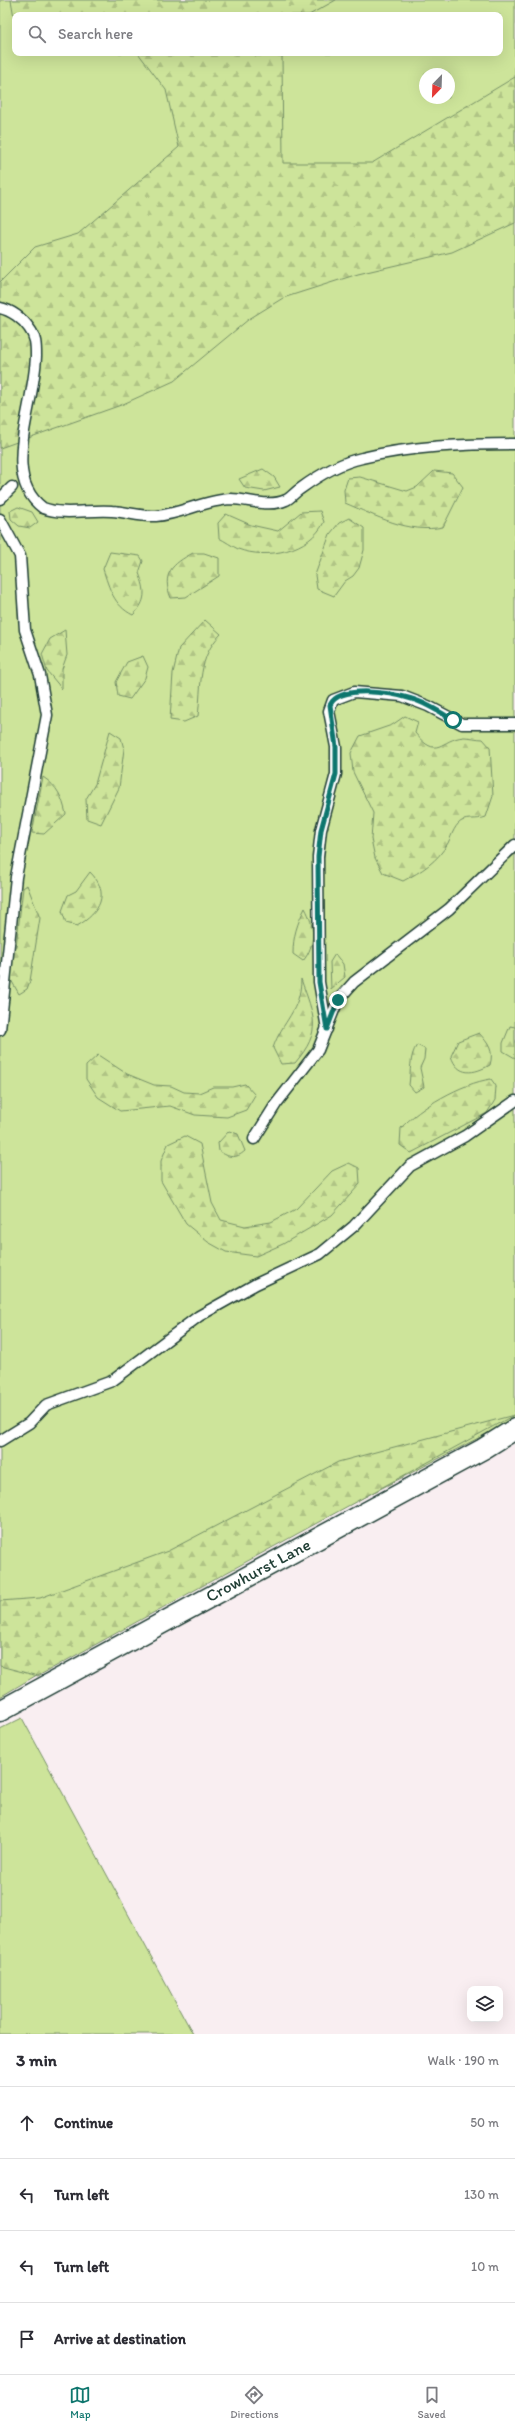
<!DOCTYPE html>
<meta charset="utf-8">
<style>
:root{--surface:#fff;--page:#f2f2f3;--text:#2b2b33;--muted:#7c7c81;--line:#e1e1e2;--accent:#0f766e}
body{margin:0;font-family:Itim,sans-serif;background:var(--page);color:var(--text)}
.controls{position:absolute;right:12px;bottom:12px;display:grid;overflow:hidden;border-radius:8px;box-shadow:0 4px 16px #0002}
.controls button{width:36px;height:36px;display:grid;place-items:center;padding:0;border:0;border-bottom:1px solid var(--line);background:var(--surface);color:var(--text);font:20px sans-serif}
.compass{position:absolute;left:419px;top:68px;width:36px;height:36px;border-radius:50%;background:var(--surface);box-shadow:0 4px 16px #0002;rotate:203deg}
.stop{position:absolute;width:12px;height:12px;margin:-9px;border:3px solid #0f766e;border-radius:50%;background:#fff}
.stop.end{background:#0f766e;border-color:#fff;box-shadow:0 1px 4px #0008}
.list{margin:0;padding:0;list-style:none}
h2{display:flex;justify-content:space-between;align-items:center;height:52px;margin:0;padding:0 16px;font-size:17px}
h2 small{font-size:13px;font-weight:400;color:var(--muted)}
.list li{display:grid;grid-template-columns:26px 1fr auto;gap:12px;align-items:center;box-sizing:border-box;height:72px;padding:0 16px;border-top:1px solid var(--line)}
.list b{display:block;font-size:15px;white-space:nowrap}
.list em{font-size:13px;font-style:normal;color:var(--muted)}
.icon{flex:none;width:22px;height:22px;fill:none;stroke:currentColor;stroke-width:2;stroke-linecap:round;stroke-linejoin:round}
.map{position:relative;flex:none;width:515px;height:2034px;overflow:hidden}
.search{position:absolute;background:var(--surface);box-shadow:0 4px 16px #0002;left:12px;right:12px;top:12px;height:44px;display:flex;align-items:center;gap:10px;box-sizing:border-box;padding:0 14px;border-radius:8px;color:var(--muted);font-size:15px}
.sheet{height:340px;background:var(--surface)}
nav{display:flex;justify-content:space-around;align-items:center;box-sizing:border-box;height:56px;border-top:1px solid var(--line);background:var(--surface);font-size:11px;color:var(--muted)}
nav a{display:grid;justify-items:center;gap:2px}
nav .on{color:var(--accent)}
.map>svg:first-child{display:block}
.grass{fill:#cde49a;stroke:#769067;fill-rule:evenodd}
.forest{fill:url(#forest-firs);stroke:#769067}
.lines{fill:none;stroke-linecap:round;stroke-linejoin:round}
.service-casing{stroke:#1f3d34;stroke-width:13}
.minor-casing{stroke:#1f3d34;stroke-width:23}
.service{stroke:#fff;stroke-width:10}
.minor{stroke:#fff;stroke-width:20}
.route{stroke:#0f766e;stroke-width:5}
.labels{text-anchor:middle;stroke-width:3.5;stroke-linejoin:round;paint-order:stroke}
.street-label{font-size:17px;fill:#1f3d34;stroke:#fff}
</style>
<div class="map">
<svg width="515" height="2034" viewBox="0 0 515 2034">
<defs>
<pattern id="forest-firs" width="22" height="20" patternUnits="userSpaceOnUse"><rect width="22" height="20" fill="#cde49a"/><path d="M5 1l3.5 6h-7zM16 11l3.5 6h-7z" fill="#b0c485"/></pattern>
</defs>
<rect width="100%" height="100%" fill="#f9eef1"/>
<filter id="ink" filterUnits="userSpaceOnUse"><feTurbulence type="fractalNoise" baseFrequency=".025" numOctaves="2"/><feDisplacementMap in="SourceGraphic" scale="8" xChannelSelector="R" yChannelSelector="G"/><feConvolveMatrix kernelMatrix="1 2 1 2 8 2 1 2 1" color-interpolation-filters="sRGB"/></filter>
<g filter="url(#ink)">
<g class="grass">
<path d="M0,0H515V1419L139,1614L0,1697ZM15,15H500V53H15ZM425,74H449V98H425Z"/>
<path d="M22,1718L193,2034H0V1729Z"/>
</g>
<g class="forest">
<path d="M11,0H336L309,15H15V23Z"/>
<path d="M138,53H282L283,163H372L515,77V223L452,252L358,274L283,298L249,319L174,381L121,405L0,448V282L35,247L78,234L179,147L166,90Z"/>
<path d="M263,469L274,477L280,487L264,491L245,488L239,479Z"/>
<path d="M434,471L452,473L463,487L443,527C409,534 376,516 345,503L344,490L348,478L360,477L407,491L417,487Z"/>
<path d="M18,507L32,512L38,522L30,528L19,526L11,519L10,511Z"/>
<path d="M320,511L324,522C310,551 267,560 238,549C232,546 225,541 219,538L218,523L226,514L251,525L278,531L301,512Z"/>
<path d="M349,518L364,528V550L359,568L353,576L345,581L334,596L317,589L315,575L330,534L339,523Z"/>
<path d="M110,552L140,556L143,561L139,573C146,591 147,601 133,615C114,606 109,588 103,569Z"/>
<path d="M193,553H204L219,558V576L186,597L171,598C161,574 172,564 193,553Z"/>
<path d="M205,620L221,634C197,658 202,685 198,716L184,722L170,720L173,673L179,648Z"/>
<path d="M65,630L67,655L62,669V689L47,671L42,654L50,639Z"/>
<path d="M143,656L148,667L145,678L130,699L118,696L116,682L127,662Z"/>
<path d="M405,716L418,722L415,733C438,761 440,739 464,737C470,737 477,739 483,739L490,747L493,796L486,817C478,820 471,818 464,820C455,823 452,835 448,843C437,862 422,871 403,881L383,873L375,858L371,839L373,813L353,772L351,753L360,736L392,725Z"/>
<path d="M110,731L121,738L124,749L119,788L101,824L87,819L86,799L95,784Z"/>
<path d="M43,777C58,787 62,797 66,814L44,834L32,833Z"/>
<path d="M90,872C111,893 100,913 77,926L66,923L62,911L68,895L76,891Z"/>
<path d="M27,885L40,918L30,981L27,989L19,994L6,971L16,947L23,888Z"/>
<path d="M305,908C315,926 316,945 303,961L293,954C293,936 297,924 305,908Z"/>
<path d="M335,954L343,964L345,977L331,989L330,962Z"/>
<path d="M301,979C314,1017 323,1030 295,1063L281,1064L273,1048C282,1021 301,1011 301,979Z"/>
<path d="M510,1026L515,1027V1058L503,1051V1043Z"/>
<path d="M479,1033C489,1044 494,1051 490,1065C474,1074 458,1077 451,1056L458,1041Z"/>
<path d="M417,1045L425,1049L424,1059L420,1068L424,1087L415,1092L409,1085C411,1072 409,1056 417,1045Z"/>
<path d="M98,1055L127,1074L154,1085L171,1086L184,1092L199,1093L213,1087H232L245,1084L255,1095L246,1110L227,1117L195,1115L170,1106L120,1111L98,1097L86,1079V1066Z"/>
<path d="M491,1079L496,1086L495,1100L487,1113L411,1153L400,1145L401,1128C419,1108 462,1083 491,1079Z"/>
<path d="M229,1131L238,1134L245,1151C236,1159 229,1158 219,1151L218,1143Z"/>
<path d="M185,1136L200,1144L212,1203L221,1220L245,1226L271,1222L296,1209L332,1171L349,1163L359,1168L360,1184L332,1215L283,1244L256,1256L226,1252L208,1242L186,1224L161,1181V1161L168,1144Z"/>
<path d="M514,1415L38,1676L0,1666V1601L40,1598L168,1551L338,1462Z"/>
</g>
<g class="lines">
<defs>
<g id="service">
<path d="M0,308C11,310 23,319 29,328C36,337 36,345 36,356C34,411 0,476 43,508C64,516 90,509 112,511C127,512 141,517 156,516C181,514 205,500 231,499C248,499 268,508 286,500C291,498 295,492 300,489C319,475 339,463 362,458C411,446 464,444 515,444"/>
<path d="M0,499L12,487"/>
<path d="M0,519L20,556L25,630L40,675L47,715L16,877L0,1030"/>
<path d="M327,1029L319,982L318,857L321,830L336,774V747L329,711L333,700L354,692L402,696L428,706L462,724H515"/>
<path d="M254,1139L276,1104L318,1050L338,1000L354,982L449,909L515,845"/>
<path d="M0,1441L29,1423L46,1405L112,1381L199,1316L256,1284L320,1254L354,1226L410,1166L465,1136L515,1101"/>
</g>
<path id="minor" d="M0,1711L483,1449L515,1429"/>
</defs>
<use href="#service" class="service-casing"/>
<use href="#minor" class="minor-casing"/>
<use href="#service" class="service"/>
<use href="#minor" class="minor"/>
</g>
</g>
<g class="lines" filter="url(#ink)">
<path class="route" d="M338,1000L327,1029L319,982L318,857L321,830L336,774V747L330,705C340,684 393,693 412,699C426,703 440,712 453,720"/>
</g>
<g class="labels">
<g class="street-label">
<text transform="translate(258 1570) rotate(-28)" y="6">Crowhurst Lane</text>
</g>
</g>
</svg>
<div class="controls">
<button><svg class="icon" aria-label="layers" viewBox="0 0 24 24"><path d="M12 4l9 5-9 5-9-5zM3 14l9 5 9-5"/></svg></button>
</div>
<svg class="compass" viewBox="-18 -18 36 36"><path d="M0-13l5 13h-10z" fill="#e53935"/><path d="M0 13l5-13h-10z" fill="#7c7c81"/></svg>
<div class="stop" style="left:453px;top:720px"></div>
<div class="stop end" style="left:338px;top:1000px"></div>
<div class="search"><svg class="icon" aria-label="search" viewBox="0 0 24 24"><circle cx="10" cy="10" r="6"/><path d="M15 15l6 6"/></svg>Search here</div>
</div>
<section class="sheet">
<h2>3 min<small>Walk · 190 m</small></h2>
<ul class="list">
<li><svg class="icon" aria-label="ahead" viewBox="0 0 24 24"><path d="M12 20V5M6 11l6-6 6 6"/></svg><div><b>Continue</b></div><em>50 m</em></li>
<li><svg class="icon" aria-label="left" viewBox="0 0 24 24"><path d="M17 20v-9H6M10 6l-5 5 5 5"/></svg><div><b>Turn left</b></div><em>130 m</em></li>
<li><svg class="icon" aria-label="left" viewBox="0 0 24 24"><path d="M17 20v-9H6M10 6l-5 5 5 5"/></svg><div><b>Turn left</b></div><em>10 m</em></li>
<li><svg class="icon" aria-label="arrive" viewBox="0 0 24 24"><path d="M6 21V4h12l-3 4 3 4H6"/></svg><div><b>Arrive at destination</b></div></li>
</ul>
</section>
<nav>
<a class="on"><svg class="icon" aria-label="map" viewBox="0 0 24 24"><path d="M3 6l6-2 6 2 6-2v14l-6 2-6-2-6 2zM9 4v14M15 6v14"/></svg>Map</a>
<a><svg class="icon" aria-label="directions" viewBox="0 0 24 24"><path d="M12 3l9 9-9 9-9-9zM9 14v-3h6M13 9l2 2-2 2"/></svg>Directions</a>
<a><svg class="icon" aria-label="saved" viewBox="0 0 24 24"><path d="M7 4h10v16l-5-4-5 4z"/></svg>Saved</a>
</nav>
